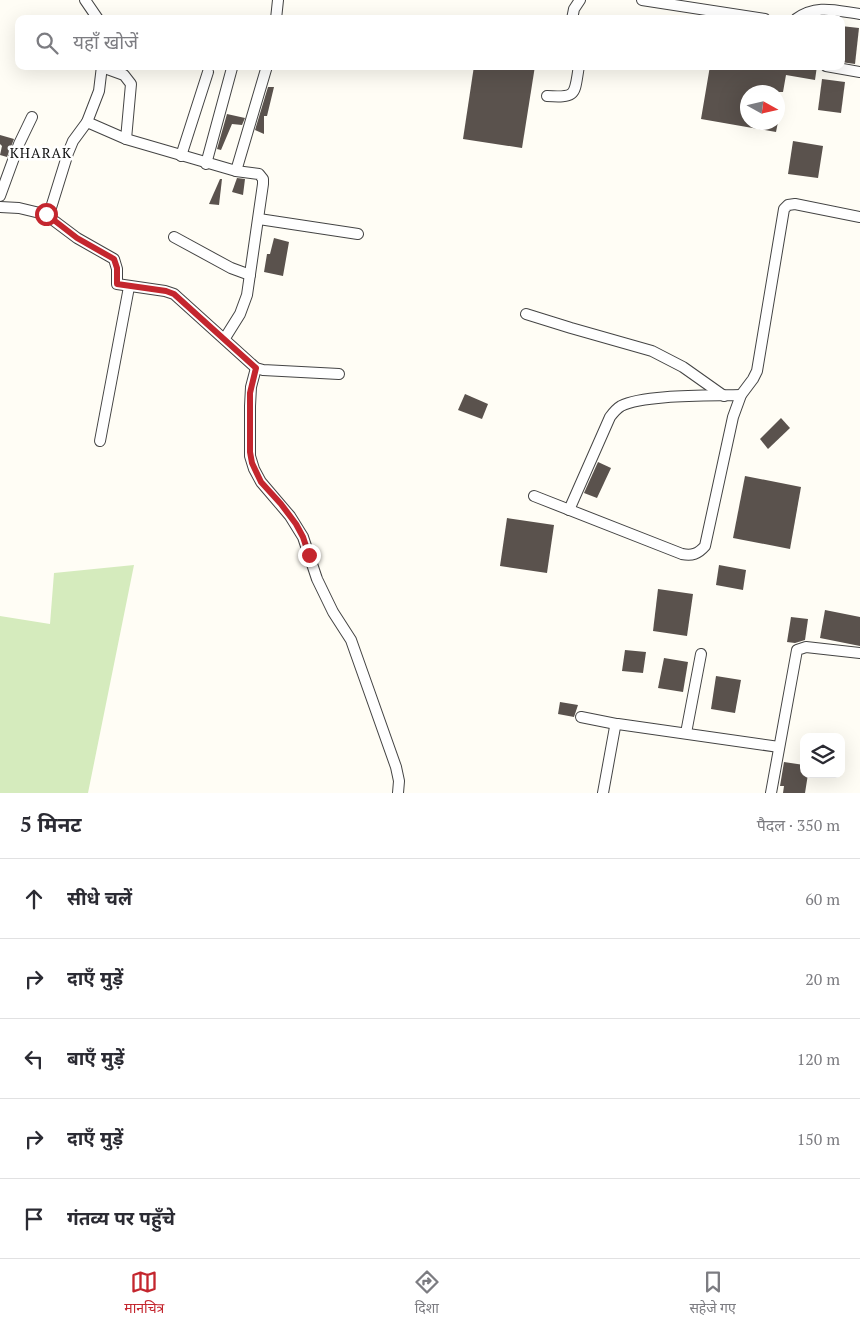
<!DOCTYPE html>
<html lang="hi">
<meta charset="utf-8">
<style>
:root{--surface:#fff;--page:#f2f2f3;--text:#2b2b33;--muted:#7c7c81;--line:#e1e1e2;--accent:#c4262e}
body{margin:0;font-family:"PT Serif","Noto Sans Devanagari",serif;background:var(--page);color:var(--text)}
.controls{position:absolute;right:15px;bottom:15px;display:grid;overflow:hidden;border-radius:10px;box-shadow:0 5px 20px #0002}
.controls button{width:45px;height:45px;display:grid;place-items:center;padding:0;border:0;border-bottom:1px solid var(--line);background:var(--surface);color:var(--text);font:25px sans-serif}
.compass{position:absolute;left:740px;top:85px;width:45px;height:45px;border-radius:50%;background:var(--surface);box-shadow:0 5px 20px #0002;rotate:98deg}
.stop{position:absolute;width:15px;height:15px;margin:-11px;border:4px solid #c4262e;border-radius:50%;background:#fff}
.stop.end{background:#c4262e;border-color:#fff;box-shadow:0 1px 5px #0008}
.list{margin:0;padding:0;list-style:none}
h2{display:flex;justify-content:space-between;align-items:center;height:65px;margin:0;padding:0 20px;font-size:21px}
h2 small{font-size:16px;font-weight:400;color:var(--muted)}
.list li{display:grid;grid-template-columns:32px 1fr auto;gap:15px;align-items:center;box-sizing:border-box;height:80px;padding:0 20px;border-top:1px solid var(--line)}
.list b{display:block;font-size:19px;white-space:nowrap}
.list em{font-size:16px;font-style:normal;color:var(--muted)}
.icon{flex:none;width:28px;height:28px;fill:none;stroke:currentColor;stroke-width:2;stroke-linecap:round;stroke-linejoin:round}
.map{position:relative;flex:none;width:860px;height:793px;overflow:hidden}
.search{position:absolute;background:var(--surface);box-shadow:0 5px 20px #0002;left:15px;right:15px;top:15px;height:55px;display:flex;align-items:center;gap:12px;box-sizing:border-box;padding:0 18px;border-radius:10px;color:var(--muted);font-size:19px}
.sheet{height:465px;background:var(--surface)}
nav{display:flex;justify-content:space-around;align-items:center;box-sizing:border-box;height:70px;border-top:1px solid var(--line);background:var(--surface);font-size:14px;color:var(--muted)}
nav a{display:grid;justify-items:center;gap:2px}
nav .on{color:var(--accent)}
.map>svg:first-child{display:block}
.green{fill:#d5ebbd}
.building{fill:#5a524d}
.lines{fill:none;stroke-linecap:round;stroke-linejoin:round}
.minor-casing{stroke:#444;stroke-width:12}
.minor{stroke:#fff;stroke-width:10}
.route{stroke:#c4262e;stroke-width:6}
.labels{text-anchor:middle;stroke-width:5;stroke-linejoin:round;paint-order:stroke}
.neighbourhood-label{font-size:14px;letter-spacing:1px;fill:#111;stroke:#fff}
</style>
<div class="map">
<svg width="860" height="793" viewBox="0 0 860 793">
<rect width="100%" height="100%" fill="#fffdf5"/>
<path class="green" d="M134,565L88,793H0V616L50,624L54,573Z"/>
<g class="building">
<path d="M841,26L859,28L855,64L841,62Z"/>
<path d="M474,66H535L522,148L463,139Z"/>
<path d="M710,66H817L815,80L786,75L783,92H748V122H778L776,132L701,119Z"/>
<path d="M822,79L845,82L841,113L818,110Z"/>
<path d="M268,87H274L267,116H264V134L255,130Z"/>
<path d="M227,114L245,118L242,125L232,124L221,150L217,149Z"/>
<path d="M0,135L14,139L7,157L0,155L2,146L0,144Z"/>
<path d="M793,141L823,146L818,178L788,174Z"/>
<path d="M237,178L245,179L243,195L232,192Z"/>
<path d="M220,179H222L219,205L209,204Z"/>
<path d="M274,238L289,242L283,276L264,272L267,254H270Z"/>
<path d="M465,394L488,404L482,419L458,410Z"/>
<path d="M781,418L790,428L768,449L760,439Z"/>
<path d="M598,462L611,468L597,498L584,493Z"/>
<path d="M745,476L801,487L790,549L733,538Z"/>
<path d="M507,518L554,525L547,573L500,566Z"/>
<path d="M719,565L746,570L743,590L716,585Z"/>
<path d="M658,589L693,594L687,636L653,631Z"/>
<path d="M825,610L860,617V646L820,638Z"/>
<path d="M791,617L808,619L805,640L795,643L787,642Z"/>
<path d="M625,650L646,652L643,673L622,671Z"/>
<path d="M664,658L688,662L683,692L658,688Z"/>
<path d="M716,676L741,680L735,713L711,709Z"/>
<path d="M560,702L578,705L574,717L558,714Z"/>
<path d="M784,762L804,765V774H808L805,793H783L784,786H780Z"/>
</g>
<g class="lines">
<defs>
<g id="minor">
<path d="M85,0L98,19"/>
<path d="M642,0L765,19"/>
<path d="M276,19L278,0"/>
<path d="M572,19L574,9L580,0"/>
<path d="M796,19C817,4 836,11 860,14"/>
<path d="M826,66L860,72"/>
<path d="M102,67L124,75L131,84L126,139"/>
<path d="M547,96C578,98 574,94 579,66"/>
<path d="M87,122L126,139L236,171L267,66"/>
<path d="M181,156L208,72"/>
<path d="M206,164L232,68"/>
<path d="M0,196L19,144L32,117"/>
<path d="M0,207L19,208L44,214L50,211L68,153L73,141L87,122L99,91L102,66"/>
<path d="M45,214L77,238L114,259L117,269V284L165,291L174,294L256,368L263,370L339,374"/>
<path d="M259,219L358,234"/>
<path d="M174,237L231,268L250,275"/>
<path d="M526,314L571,328L652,351L683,367L724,396"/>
<path d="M225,338L240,314L247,295L263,184V179L259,174L236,171"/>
<path d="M256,368L251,387L250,406V456L254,469L261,482L290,516L303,537L317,579L333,612L351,640L396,767L399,781L398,793"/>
<path d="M100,441L129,287"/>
<path d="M534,496L682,554C692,556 698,554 705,546L733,417L741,395L753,379L757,371L784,209L788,205L795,204L860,217"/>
<path d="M569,510L610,417C613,413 616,409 621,406C644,394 712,396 741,395"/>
<path d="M581,717L616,724"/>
<path d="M686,733L701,654"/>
<path d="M603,793L615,727L618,724L779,747"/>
<path d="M771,793L797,650L806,647L860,653"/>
</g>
</defs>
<use href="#minor" class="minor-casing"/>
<use href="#minor" class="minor"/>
</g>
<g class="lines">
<path class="route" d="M46,214L77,238L114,259L117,268V284L166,291L174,294L256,368L250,393V452L252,463L261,482L281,504L296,524L303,537L309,555"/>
</g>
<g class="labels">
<g class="neighbourhood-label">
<text x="41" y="158">KHARAK</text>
</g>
</g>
</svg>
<div class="controls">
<button><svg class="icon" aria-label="layers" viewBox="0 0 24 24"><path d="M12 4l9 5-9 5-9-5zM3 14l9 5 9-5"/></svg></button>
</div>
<svg class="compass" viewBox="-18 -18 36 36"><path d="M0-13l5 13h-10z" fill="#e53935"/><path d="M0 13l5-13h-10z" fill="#7c7c81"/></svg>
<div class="stop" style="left:46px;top:214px"></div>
<div class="stop end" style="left:309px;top:555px"></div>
<div class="search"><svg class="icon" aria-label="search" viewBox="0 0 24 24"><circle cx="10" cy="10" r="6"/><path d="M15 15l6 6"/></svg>यहाँ खोजें</div>
</div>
<section class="sheet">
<h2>5 मिनट<small>पैदल · 350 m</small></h2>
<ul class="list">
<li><svg class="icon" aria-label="ahead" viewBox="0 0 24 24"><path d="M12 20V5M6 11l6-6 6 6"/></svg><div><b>सीधे चलें</b></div><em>60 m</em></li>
<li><svg class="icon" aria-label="right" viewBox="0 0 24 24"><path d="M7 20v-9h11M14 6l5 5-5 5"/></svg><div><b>दाएँ मुड़ें</b></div><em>20 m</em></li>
<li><svg class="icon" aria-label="left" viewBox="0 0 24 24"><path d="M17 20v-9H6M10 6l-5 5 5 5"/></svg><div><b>बाएँ मुड़ें</b></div><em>120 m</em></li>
<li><svg class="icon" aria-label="right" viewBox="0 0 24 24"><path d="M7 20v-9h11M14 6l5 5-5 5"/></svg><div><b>दाएँ मुड़ें</b></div><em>150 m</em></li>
<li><svg class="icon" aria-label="arrive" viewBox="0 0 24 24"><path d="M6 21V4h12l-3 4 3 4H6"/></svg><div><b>गंतव्य पर पहुँचे</b></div></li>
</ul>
</section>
<nav>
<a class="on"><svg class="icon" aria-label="map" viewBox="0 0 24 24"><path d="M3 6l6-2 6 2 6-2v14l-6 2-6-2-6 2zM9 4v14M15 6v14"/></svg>मानचित्र</a>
<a><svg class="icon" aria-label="directions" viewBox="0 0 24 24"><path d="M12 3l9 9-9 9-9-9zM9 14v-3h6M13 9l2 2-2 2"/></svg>दिशा</a>
<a><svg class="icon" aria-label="saved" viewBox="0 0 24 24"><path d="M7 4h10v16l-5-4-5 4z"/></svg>सहेजे गए</a>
</nav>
